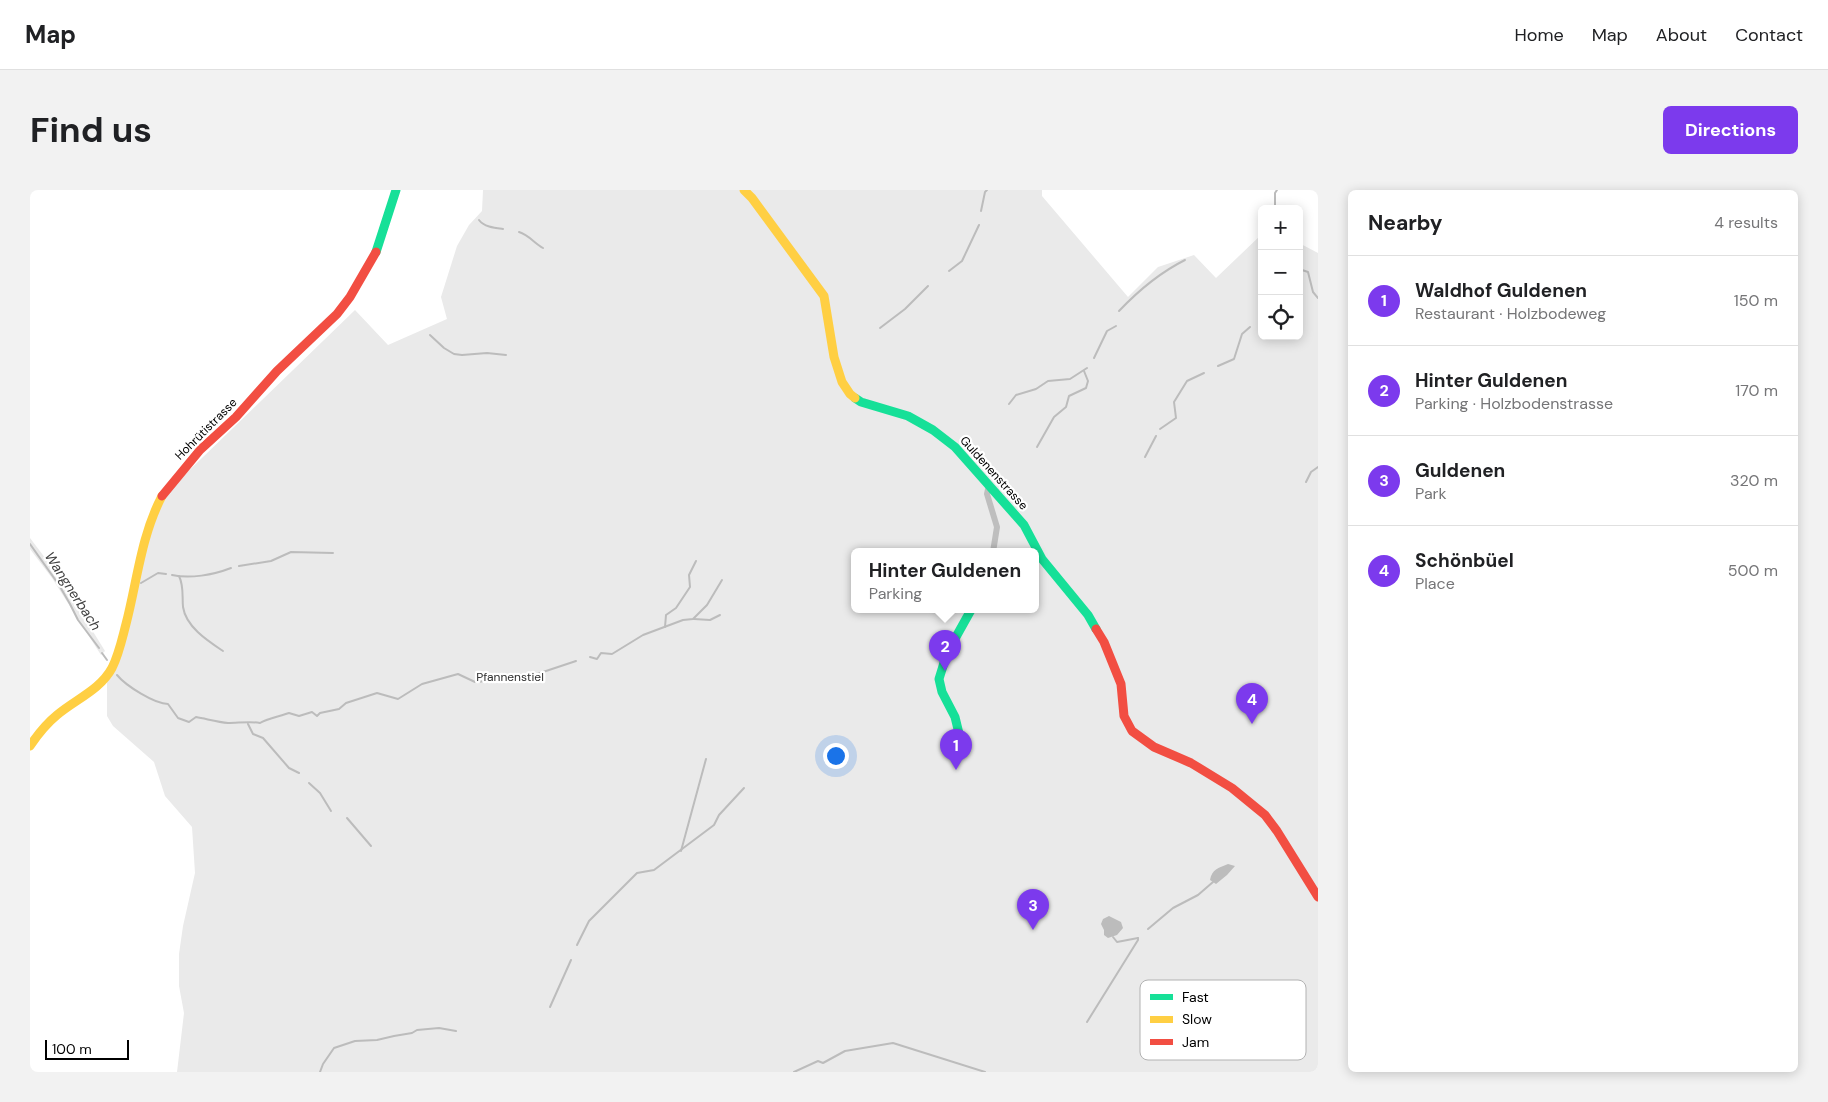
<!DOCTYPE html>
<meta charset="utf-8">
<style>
:root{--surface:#fff;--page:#f2f2f2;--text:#202124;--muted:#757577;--line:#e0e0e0;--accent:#7c3aed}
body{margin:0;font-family:"DM Sans",sans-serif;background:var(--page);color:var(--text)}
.controls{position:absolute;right:15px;top:15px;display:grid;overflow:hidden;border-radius:8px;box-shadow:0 2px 12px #0003}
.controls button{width:45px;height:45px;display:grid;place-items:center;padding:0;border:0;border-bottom:1px solid var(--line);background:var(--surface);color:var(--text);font:25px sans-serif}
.scale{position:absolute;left:15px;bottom:12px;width:84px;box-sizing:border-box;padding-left:5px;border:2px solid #000;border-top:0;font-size:14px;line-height:18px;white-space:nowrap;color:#000;-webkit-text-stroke:4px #fff;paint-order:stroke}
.you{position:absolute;left:805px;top:565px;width:18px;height:18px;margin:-12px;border:4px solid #fff;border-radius:50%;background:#1a73e8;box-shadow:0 0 0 8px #1a73e833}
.badge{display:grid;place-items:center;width:32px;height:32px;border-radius:50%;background:var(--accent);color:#fff;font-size:16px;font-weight:700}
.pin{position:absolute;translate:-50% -41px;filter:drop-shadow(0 1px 2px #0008)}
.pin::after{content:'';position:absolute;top:26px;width:18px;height:15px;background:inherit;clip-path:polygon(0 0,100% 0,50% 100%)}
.popup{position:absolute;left:821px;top:358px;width:188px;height:65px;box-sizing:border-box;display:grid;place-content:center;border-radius:8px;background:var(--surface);filter:drop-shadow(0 1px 4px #0005);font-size:16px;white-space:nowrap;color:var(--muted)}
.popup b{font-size:19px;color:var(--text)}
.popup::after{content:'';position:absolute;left:50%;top:100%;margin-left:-10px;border:10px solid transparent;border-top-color:var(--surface)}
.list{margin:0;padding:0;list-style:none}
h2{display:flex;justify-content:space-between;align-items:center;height:65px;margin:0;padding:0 20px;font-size:21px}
h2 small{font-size:16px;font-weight:400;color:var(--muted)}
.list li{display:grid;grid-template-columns:32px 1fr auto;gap:15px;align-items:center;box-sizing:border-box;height:90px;padding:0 20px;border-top:1px solid var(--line)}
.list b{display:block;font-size:19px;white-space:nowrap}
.list p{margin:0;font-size:16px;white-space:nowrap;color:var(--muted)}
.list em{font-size:16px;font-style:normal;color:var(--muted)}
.icon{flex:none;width:28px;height:28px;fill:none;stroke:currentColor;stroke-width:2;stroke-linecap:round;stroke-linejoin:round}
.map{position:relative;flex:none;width:1288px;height:882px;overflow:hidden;border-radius:8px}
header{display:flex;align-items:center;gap:30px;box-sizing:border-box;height:70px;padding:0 25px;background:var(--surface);border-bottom:1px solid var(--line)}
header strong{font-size:24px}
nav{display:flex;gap:28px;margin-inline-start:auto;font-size:18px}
.intro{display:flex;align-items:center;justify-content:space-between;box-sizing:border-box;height:120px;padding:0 30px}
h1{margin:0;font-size:35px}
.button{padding:12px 22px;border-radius:8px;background:var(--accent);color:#fff;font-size:18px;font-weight:700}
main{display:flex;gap:30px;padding:0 30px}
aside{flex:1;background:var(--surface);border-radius:8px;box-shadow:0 2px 12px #0003}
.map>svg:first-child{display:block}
.green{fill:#eaeaea;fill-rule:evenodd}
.water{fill:#bcbcbc}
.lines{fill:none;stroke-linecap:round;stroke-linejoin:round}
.stream{stroke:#bcbcbc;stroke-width:2}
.street{stroke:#bebebe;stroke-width:6}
.fast{stroke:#16e098;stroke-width:9}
.slow{stroke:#ffcf43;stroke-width:9}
.jam{stroke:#f24e42;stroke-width:9}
.labels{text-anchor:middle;stroke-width:4.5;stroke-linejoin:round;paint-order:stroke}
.street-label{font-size:12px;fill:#000;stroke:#fff}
.park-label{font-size:12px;fill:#2f2f2f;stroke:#fff}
.water-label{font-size:14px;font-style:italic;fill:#404040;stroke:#fff}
.key{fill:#fff;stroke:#b2b2b2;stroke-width:1}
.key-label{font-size:14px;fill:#000}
</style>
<header>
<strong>Map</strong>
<nav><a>Home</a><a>Map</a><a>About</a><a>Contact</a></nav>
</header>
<div class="intro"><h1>Find us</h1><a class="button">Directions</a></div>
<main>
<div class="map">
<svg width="1288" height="882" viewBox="0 0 1288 882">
<rect width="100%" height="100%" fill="#fff"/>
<g class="green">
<path d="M453,0H1012V6L1098,107L1128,77L1164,65L1186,88L1232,44V146H1269V53L1288,63V882H147L154,823L149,796V764L153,736L165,683L162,637L135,606L124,572L83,536L77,526V486L89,462L117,340L143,296L325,120L358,155L417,129L411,107L427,56L439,35L452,21ZM825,362H1005V420H825Z"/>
<path d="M0,348L28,385L75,461L71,465L22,388L0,359Z"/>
</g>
<g class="water">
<path d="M1198,674L1205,676L1197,685L1186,694L1180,690C1182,679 1188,678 1198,674Z"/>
<path d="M1079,726L1091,732L1093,738L1087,745L1078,748L1074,745V740L1071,734L1073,729Z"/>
</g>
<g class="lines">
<g class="stream">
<path d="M1245,15V3L1247,0"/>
<path d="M951,21L955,2L957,0"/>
<path d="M449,30C454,37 465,38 473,39"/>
<path d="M489,42C499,45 504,53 513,58"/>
<path d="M1269,67L1272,80L1278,82L1283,102L1288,108"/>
<path d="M919,81L932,71L949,35"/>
<path d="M1089,121C1108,101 1129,83 1155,70"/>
<path d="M850,138L875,119L898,96"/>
<path d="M400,145L414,158L424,164L432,165L457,163L476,165"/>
<path d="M1064,168L1077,141L1086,136"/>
<path d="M1188,176L1204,169L1212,144L1220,137"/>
<path d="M979,214L986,205L1006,199L1018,191L1040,189L1057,178"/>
<path d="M1130,239L1146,228L1144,212L1157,191L1174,183"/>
<path d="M1007,257L1024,227L1036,217L1039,206L1056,198L1058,191L1054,181"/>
<path d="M1115,267L1126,246"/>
<path d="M1276,292L1281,282L1288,277"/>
<path d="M0,354L29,395L40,414L48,430L69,458"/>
<path d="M209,376L241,371L261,362L303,363"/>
<path d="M142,385C160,389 183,385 201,378"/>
<path d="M149,386C154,396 152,406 153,417C156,437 178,451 193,461"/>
<path d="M111,393L128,383L136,384"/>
<path d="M664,429L680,430L690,425"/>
<path d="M635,437L636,425L646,418L660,397L659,385L666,371"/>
<path d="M72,463L77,470"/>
<path d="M560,467L567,469L571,463L582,464L613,445L653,430L663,429L677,415L692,390"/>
<path d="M87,485C96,496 125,514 138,514L148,528L159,532L166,527C177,529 188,532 198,533C208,533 221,531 230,533C236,529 251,526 259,523L269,526L282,522L287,526L290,523L309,519L316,513L347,503L368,509L392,494L428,484L445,492L472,490L486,484L501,486L546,471"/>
<path d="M218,534L223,544L233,548L259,578L269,583"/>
<path d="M279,593L290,603L301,621"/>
<path d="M317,628L341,656"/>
<path d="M651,661L676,569"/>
<path d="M1118,739L1143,718L1168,705L1183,692"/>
<path d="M1083,747L1087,752L1108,748"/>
<path d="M547,755L559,731L607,683L624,680L684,635L689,625L714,598"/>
<path d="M520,817L541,770"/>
<path d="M1057,832L1108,750V748"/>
<path d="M290,882L293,874L304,858L325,851L347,850L364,846L382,843L387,840L409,838L426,841"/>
<path d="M764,882L788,871L793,873L815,861L863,853L955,882"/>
</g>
<path class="street" d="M959,295L957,304L967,337L963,362"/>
<g class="fast">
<path d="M346,62L366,0"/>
<path d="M825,208L831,212L878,226L903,240L925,257L994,335L1012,369L1058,425L1066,439"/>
<path d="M933,560L925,527L912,502L909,489L917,463L941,420"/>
</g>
<g class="slow">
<path d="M714,0L722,8L794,106L804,167L812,192L820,204L825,208"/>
<path d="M0,556C8,544 16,534 27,525C46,509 70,500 82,478C89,464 92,449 96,434C107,392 111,346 132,306"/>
</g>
<g class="jam">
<path d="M132,306L170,260L206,227L247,181L307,124L320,107L346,62"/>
<path d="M1066,439L1074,452L1091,494L1094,526L1102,541L1124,557L1161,573L1202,598L1235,625L1247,641L1288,707"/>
</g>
</g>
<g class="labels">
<g class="street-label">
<text transform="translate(176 239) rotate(-45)" y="4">Hohrütistrasse</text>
<text transform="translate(964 283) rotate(48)" y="4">Guldenenstrasse</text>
</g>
<g class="park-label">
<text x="480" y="491">Pfannenstiel</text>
</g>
<g class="water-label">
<text transform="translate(43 401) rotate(57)" y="5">Wangnerbach</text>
</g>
</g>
<rect x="1110" y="790" width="166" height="80" rx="8" class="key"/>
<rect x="1120" y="804" width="23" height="6" fill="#16e098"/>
<rect x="1120" y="826" width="23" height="7" fill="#ffcf43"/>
<rect x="1120" y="849" width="23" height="6" fill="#f24e42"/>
<g class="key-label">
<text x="1152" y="812">Fast</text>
<text x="1152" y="834">Slow</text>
<text x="1152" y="857">Jam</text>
</g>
</svg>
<div class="controls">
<button>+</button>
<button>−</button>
<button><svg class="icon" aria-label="locate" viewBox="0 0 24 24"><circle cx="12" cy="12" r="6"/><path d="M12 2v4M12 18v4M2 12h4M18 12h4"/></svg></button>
</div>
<div class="scale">100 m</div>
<div class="you"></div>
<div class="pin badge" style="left:926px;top:580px">1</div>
<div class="pin badge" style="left:915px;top:481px">2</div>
<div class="popup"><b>Hinter Guldenen</b>Parking</div>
<div class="pin badge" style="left:1003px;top:740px">3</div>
<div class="pin badge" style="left:1222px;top:534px">4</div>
</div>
<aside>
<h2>Nearby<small>4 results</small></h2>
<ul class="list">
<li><span class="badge">1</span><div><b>Waldhof Guldenen</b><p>Restaurant · Holzbodeweg</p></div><em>150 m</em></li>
<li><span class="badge">2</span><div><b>Hinter Guldenen</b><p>Parking · Holzbodenstrasse</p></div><em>170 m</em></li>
<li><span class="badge">3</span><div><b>Guldenen</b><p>Park</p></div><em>320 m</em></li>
<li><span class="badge">4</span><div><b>Schönbüel</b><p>Place</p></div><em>500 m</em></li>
</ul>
</aside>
</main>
